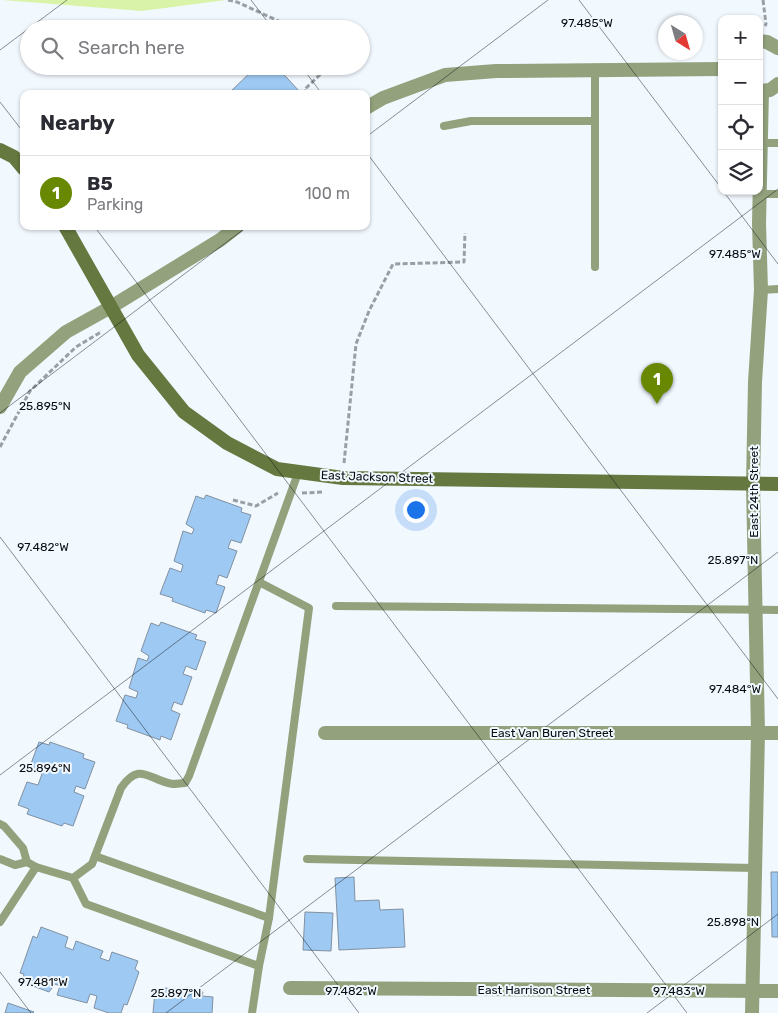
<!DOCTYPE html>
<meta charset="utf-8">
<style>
:root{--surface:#fff;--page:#f2f2f3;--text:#2b2b33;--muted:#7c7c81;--line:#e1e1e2;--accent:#688802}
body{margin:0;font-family:Rubik,sans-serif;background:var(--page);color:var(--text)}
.controls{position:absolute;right:15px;top:15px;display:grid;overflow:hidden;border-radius:10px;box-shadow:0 1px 4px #0004}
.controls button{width:45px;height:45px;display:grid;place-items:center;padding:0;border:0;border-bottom:1px solid var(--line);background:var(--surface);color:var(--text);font:25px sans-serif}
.compass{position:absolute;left:658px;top:15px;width:45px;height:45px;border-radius:50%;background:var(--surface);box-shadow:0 1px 4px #0004;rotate:143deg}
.you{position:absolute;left:415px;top:509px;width:18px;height:18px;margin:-12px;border:4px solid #fff;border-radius:50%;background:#1a73e8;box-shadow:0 0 0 8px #1a73e833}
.badge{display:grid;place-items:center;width:32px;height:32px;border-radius:50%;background:var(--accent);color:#fff;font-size:16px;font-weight:700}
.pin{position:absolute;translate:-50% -41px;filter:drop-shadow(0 1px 2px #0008)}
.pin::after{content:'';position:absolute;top:26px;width:18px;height:15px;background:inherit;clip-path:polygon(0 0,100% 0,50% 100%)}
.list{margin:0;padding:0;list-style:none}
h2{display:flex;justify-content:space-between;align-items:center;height:65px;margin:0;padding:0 20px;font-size:21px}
h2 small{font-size:16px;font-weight:400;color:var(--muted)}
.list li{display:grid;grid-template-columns:32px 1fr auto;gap:15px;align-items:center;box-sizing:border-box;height:75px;padding:0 20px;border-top:1px solid var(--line)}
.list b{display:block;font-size:19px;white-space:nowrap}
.list p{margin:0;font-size:16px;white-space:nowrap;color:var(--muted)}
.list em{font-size:16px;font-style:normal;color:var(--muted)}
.icon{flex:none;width:28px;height:28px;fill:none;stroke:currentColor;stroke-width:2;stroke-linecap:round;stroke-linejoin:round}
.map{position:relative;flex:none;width:778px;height:1013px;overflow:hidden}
.search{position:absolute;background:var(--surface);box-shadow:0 1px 4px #0004;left:20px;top:20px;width:350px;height:55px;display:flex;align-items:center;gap:12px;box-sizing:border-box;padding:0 18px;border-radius:28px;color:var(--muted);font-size:19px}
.panel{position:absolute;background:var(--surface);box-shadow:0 1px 4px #0004;left:20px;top:90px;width:350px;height:140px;border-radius:10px}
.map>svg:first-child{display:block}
.green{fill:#d9f4a9}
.building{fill:#9ec9f2;stroke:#8191a1}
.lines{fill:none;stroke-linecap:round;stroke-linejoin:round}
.path{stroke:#999fa5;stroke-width:3;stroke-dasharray:5 2.5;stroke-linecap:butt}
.service{stroke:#93a17c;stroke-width:8}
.minor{stroke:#93a17c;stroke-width:14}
.tertiary{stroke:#93a17c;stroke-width:14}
.secondary{stroke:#65783f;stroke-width:14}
.ticks{fill:none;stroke:#070c11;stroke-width:1;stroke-opacity:0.45}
.labels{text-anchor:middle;stroke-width:4;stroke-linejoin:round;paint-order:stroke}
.street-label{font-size:12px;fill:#070c11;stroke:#f1f8fe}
.ticks-label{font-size:12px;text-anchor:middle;fill:#070c11;stroke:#f1f8fe;stroke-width:4;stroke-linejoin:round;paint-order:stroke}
</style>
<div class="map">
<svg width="778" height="1013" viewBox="0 0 778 1013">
<rect width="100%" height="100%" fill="#f1f8fe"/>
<path class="green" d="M2,0H226L142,11Z"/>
<g class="building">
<path d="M257,66H276L300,92L298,94H228Z"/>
<path d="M206,495L242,508L241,512L251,515L241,543L231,540L228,548L237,551L227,578L219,575L216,584L225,587L216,613L206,610L205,613L172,601L173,598L160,594L170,568L181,572L183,565L174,561L183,531L192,534L194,529L186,524L196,496L204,499Z"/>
<path d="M161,622L197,635L195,639L206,642L196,670L186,666L183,674L192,677L182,705L174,702L171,710L180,714L171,740L161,736L160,740L127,728L128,725L116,721L125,695L136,698L138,692L129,688L138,658L147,661L149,656L141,651L151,623L159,626Z"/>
<path d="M39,742L49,745L50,742L84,754L83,758L95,762L85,789L76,786L74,792L84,796L73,826L64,823L62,826L27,814L29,809L18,805L27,782L38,785L42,774L29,769Z"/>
<path d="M771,872H778V937H772Z"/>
<path d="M354,877L355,901L379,900L380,910L403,909L405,947L339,950L335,878Z"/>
<path d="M305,912L333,913L331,951L303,950Z"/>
<path d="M41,927L68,937L65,947L73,950L76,941L103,951L100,958L109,961L112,952L138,961L135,969L139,972L133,989L127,1005L124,1004L121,1013H109L94,1008L97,996L90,994L87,1003L57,995L60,986L55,984L49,992L22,982L24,974L20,973L33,936L37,938Z"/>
<path d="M165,988L203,992L202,996L213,997L212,1013H153L155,991L164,992Z"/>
<path d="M8,1003L34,1012L33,1013H5Z"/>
</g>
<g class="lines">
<g class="path">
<path d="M228,0L237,2L296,29"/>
<path d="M763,0L766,24L765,26"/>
<path d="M307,94L304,90L329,66"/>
<path d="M0,447L30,391L76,347L101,332L100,331"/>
<path d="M344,463L356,344L369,311L393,264L464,262L465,233"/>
<path d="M302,493L323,492"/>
<path d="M233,500L256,506L278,493"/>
</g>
<g class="service">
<path d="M595,71V267"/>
<path d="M444,126L471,121H594"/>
<path d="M760,143H778"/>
<path d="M759,194H778"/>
<path d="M761,290L778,289"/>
<path d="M336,606L778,610"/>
<path d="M0,824L4,826L23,848L27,862L36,867"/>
<path d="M95,856L269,918L309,608L259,582"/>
<path d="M0,859L15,865L27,862"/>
<path d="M307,859L755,868"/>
<path d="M73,878L86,904L259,966L252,1013"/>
<path d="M0,922L36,867L73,878L92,864L121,788C140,760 150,781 173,784C177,784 181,783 185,783L189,776L298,473"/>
<path d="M259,966L269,918"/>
</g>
<g class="minor">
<path d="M759,41L767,42L778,48"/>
<path d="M759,91L770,90L778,84"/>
<path d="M366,108L383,98L445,75L496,71L722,69"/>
<path d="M0,407L20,372L66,332L111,307L220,240L238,226"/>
<path d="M753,484L755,382L761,290L759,223L762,91"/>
<path d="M325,733H778"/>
<path d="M290,988L778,991"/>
</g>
<path class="tertiary" d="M752,1013L758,733L753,484"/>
<g class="secondary">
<path d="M0,150L14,157L24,169"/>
<path d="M65,226L138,355L184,412L227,443L277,469L343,478L778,484"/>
</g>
</g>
<path class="ticks" d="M251,0L273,29M579,0L722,189M0,50L67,0M301,66L322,94M0,102L24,133M366,137L548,0M366,152L778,699M723,191L778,264M94,226L687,1013M0,413L248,226M0,537L359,1013M0,775L778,189M0,972L31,1013M166,1013L778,552M647,1013L778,914"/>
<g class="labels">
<g class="street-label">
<text transform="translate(377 477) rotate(2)" y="4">East Jackson Street</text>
<text transform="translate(754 492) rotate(-90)" y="4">East 24th Street</text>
<text x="552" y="737">East Van Buren Street</text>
<text x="534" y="994">East Harrison Street</text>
</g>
</g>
<g class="ticks-label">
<text x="587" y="27">97.485°W</text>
<text x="735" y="258">97.485°W</text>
<text x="45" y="410">25.895°N</text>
<text x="43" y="551">97.482°W</text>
<text x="733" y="564">25.897°N</text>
<text x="735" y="693">97.484°W</text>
<text x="45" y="772">25.896°N</text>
<text x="733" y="926">25.898°N</text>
<text x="43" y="986">97.481°W</text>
<text x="351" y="995">97.482°W</text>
<text x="679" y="995">97.483°W</text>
<text x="176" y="997">25.897°N</text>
</g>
</svg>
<div class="controls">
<button>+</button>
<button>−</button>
<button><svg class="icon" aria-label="locate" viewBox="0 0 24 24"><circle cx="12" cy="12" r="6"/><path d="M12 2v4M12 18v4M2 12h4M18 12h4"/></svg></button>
<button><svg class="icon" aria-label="layers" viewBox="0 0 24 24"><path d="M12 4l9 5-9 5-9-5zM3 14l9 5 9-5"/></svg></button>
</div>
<svg class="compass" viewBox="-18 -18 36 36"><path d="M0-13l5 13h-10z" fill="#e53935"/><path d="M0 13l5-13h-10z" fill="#7c7c81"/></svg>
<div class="you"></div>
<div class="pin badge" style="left:657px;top:404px">1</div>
<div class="search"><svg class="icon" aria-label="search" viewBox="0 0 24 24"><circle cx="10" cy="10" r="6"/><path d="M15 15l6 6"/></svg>Search here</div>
<section class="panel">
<h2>Nearby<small></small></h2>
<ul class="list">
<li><span class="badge">1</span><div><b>B5</b><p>Parking</p></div><em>100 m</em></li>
</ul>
</section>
</div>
